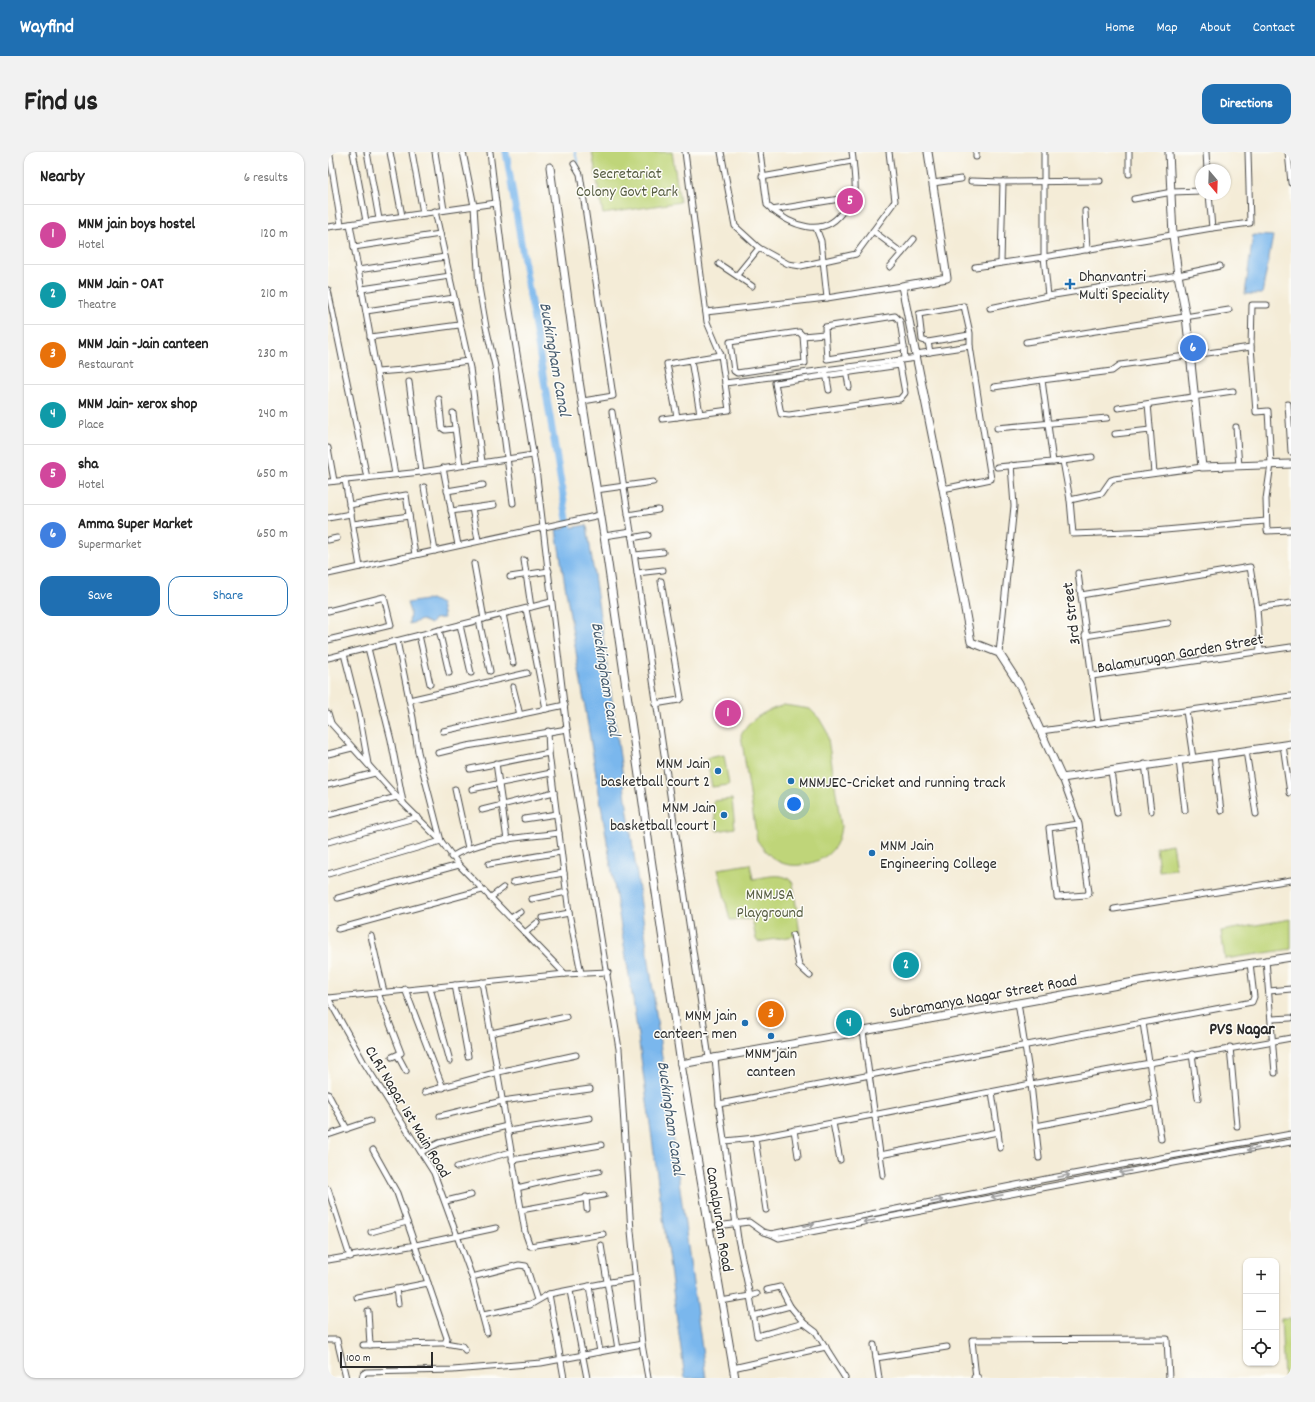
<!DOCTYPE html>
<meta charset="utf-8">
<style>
:root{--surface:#fff;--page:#f2f2f2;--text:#222;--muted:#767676;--line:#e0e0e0;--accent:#1f6fb2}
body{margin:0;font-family:Dekko,sans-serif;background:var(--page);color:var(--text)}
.controls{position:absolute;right:12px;bottom:12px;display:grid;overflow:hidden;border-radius:8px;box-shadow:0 1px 3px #0004}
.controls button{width:36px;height:36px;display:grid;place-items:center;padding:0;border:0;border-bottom:1px solid var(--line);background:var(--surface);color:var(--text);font:20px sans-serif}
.compass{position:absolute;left:867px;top:12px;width:36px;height:36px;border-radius:50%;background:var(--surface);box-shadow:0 1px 3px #0004;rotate:161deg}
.scale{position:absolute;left:12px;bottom:10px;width:93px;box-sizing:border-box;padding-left:4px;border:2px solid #2b2b2b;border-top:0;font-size:11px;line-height:14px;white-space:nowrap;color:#2b2b2b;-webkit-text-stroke:3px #fdfcf7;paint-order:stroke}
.you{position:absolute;left:466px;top:652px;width:14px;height:14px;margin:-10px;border:3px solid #fff;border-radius:50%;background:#1a73e8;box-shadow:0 0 0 6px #1a73e833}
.badge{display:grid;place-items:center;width:26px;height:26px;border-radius:50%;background:var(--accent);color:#fff;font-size:13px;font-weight:700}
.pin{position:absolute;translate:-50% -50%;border:2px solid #fff;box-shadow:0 1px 4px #0006}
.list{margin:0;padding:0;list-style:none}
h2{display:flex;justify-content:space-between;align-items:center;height:52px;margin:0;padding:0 16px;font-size:17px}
h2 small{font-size:13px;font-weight:400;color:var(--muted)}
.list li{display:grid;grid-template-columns:26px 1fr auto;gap:12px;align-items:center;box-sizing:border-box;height:60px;padding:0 16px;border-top:1px solid var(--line)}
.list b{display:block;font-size:15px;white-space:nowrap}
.list p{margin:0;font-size:13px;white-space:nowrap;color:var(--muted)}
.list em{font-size:13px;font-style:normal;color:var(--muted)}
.actions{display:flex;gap:8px;padding:12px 16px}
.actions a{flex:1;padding:9px 0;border:1px solid var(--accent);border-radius:12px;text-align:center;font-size:14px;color:var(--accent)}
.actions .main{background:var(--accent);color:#fff}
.icon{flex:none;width:22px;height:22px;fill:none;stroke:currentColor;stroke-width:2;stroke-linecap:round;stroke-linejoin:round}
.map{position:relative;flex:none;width:963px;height:1226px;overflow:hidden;border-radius:12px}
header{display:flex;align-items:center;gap:24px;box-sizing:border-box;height:56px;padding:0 20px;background:var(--accent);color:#fff}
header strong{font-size:19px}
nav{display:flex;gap:22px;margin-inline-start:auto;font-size:14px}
.intro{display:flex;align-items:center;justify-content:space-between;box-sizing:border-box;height:96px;padding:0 24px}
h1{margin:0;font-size:28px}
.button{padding:10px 18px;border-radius:12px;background:var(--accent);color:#fff;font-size:14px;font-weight:700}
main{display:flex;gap:24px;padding:0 24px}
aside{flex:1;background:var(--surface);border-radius:12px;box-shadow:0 1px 3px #0004}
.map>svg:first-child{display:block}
.green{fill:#bfd579;stroke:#758052}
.water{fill:#7ab7ed;stroke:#52718c}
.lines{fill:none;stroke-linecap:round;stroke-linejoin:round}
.stream{stroke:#7ab7ed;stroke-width:2}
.canal{stroke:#7ab7ed;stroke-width:7}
.street-casing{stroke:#494845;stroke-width:7}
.secondary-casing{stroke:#494845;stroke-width:9}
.street{stroke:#fff;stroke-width:5}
.secondary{stroke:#fff;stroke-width:7}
.oneway{stroke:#a0a0a0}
.poi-dot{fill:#1f6fb2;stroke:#fdfcf7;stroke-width:1.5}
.labels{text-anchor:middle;stroke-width:3;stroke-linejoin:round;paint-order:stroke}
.park-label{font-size:16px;fill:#575e42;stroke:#fdfcf7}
.poi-label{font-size:16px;fill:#2b2b2b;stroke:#fdfcf7;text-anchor:start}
.street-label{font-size:16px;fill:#2b2b2b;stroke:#fdfcf7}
.water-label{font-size:17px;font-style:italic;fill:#475c6f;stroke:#fdfcf7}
.neighbourhood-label{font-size:17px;font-weight:bold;fill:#2b2b2b;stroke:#fdfcf7}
</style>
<header>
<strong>Wayfind</strong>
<nav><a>Home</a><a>Map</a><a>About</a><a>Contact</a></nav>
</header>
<div class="intro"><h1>Find us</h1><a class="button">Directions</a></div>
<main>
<aside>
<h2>Nearby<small>6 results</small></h2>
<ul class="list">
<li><span class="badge" style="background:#d1479c">1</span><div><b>MNM jain boys hostel</b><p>Hotel</p></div><em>120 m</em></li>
<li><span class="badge" style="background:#0f9aa8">2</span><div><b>MNM Jain - OAT</b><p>Theatre</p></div><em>210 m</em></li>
<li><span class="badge" style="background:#e8710a">3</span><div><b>MNM Jain -Jain canteen</b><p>Restaurant</p></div><em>230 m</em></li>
<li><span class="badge" style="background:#0f9aa8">4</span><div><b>MNM Jain- xerox shop</b><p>Place</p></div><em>240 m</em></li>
<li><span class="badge" style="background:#d1479c">5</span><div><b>sha</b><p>Hotel</p></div><em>650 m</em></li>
<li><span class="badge" style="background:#3f7fe0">6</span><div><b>Amma Super Market</b><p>Supermarket</p></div><em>650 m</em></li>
</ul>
<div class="actions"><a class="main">Save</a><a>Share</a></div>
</aside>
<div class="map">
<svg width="963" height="1226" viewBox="0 0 963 1226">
<rect width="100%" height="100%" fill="#fdfcf7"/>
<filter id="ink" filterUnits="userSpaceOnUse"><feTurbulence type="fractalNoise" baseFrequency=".025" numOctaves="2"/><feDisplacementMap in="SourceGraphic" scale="8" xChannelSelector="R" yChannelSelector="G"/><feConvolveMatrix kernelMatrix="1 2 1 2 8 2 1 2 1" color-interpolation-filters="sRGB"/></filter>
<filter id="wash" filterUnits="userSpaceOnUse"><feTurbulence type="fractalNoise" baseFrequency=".012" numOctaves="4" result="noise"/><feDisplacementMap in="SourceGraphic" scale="16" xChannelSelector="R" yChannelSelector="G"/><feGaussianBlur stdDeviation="0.9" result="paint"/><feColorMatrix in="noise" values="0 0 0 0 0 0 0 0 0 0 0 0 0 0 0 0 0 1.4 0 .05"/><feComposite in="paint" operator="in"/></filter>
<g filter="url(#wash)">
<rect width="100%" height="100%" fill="#f4ecd7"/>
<g class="green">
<path d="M264,0H344L352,50L275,62Z"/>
<path d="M456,553L482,557L491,566L499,580L513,674C512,682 510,691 505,697C494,711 470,717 454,711C443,707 435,697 429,688L413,583C425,564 436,560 456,553Z"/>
<path d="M396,603L401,633L384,635L379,606Z"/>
<path d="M404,647L407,676L389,679L385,649Z"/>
<path d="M844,692L848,717L831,719L828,695Z"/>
<path d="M422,712L425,727C439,725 456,719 465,731L472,783L430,790L428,787L424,767L402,768L390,717Z"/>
<path d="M963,767V797L897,807L893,779Z"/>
<path d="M953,1167H963V1226H956Z"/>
</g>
<g class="water">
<path d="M925,83L945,84L934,142H917Z"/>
<path d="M259,373L315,766L378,1226H357L305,848L228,378Z"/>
<path d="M103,447L113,452L116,466L106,467L103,472L94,468L81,472L82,460L79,451Z"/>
</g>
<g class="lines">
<path class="stream" d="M247,0L251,16"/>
<path class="canal" d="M178,0L242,385"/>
</g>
</g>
<g filter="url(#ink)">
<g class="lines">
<defs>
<g id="street">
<path d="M25,0L38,69"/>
<path d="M39,0L51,67"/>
<path d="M62,0L74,64"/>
<path d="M84,0L95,61"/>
<path d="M107,0L116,58"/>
<path d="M135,0L146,54L151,135L158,175L167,214L185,351"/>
<path d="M162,0L168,51"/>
<path d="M357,0L379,170L393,203"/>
<path d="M393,0L407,74L431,96L460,112L473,114L528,102L567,49L561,0"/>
<path d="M432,0L439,53C462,74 497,89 517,56C520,51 526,45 527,40C528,35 525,5 524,0"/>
<path d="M878,0L879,18"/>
<path d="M960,0L963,31"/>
<path d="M2,4L13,73"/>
<path d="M648,5V0"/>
<path d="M246,12L252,22L285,244L255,249"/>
<path d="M801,22V0"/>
<path d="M434,25L524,9"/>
<path d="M643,29L675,30"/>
<path d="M605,31L633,27"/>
<path d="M881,42L884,76L922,71L920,0"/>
<path d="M806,47L844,40L873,39"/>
<path d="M444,58L524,45"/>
<path d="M107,59L142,216L154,310"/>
<path d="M757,59L759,98"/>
<path d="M22,72L67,322"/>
<path d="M0,75L168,51L179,140L209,325L239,577L291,897L303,1079L314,1192L320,1226"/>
<path d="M488,76L493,89L499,146"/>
<path d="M545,79L574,101"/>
<path d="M26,95L112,82"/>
<path d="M673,111L675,30L772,29"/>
<path d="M391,112L424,134"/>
<path d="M562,115L586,87"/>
<path d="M647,115L716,105L884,76"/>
<path d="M30,118L117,105"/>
<path d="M409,123L431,96"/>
<path d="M34,137L122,124"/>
<path d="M0,138L39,326"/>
<path d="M720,144L850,123L892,114"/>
<path d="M662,156L720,144L716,105V0"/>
<path d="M38,159L126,146"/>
<path d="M378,160L499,146L574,134"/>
<path d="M567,164L572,169L576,195L499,207L497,175Z"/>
<path d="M471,180L475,184L477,211L409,221L406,219L402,190Z"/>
<path d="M475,184L496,182"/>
<path d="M42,185L131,173"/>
<path d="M600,190L641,183"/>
<path d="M698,190L901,158"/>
<path d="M576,195L577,207"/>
<path d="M923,195L928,260L940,259L943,312L938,347L939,379L963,378"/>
<path d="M602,200L600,190L594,188L591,162L636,154L642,181V194"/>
<path d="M588,202L642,194L663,327L615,337"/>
<path d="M363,208L372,262"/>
<path d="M571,208L577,241L572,247L461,263L453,262L447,231L572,213"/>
<path d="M518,218L521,235"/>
<path d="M49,220L75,218L140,209"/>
<path d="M498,221L501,238"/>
<path d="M81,230L93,320"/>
<path d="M666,235L714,228"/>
<path d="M111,247L114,276L117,278L127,277"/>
<path d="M820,252L826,321"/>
<path d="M960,252L963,300"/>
<path d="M790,256L905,239"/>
<path d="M284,260L303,380"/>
<path d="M125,261L132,313"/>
<path d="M349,265L339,212L393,203L397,231"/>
<path d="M334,267L401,258L397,231L589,206"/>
<path d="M908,275L911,314"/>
<path d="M669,276L779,266"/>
<path d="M787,282L822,278"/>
<path d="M0,296L6,329"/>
<path d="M735,309L764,305"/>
<path d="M725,310L714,228L784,219L792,213L923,195L924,153H939"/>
<path d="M669,315L735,309L742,348L745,382L826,379L938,369"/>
<path d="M115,316L130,393"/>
<path d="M17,328L32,415"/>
<path d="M0,330L93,320L205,303"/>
<path d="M96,335L107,399"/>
<path d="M268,338L325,330"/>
<path d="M119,339L155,333"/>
<path d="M742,348L774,341L783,328L786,327L874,315"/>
<path d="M21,353L78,343L87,403"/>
<path d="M144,356L150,388"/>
<path d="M123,359L166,353"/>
<path d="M300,363L330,358"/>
<path d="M0,366L23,362"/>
<path d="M25,372L81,364"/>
<path d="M276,384L303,380L381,906"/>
<path d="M304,386L320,383"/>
<path d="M0,388L9,386"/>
<path d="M307,403L335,400"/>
<path d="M196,408L203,455"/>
<path d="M146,412L156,467"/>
<path d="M309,421L335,418"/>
<path d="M750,421L770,571"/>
<path d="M0,422L272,363"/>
<path d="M182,425L221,419"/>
<path d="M753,443L922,415L929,456L932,499"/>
<path d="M929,456L963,451"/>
<path d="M198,457L218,557"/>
<path d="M0,459L56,445L63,473L0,488"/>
<path d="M175,462L185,511"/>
<path d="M151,468L162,519"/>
<path d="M132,473L143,521"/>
<path d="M111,478L121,521"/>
<path d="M91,483L102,532"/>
<path d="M757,484L840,471"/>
<path d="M40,496L63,588L75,650"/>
<path d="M671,501L686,354L683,313"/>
<path d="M16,502L31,561L40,612"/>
<path d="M0,506L223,450"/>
<path d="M764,524L963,495"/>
<path d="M185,535L192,563"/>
<path d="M81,548L199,521"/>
<path d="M327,552L351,548L353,546L333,429"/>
<path d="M858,559L865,606"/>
<path d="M0,561L3,571"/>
<path d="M0,568L69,645L113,689L131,713L237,822"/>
<path d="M115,579L237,553"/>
<path d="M220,579L221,601L241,761L253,821"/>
<path d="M713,579L963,544"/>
<path d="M955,593L962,641"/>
<path d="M918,599L928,662"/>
<path d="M110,601L139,594L239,577"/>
<path d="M0,602L24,596"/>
<path d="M886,603L893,659"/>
<path d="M851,608L857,658"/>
<path d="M168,611L179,688"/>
<path d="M817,612L823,659"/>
<path d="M142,617L221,601"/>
<path d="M783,619L789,661"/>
<path d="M734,626L751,672L761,740L759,743L729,745L721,676L751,672"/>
<path d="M0,633L47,621"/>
<path d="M127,637L140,696"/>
<path d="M144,637L223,621"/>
<path d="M154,658L226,640"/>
<path d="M0,663L69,645"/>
<path d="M196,667L229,662"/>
<path d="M0,690L90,665"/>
<path d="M123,705C154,686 196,686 231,681"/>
<path d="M161,712L233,700"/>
<path d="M0,722L113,689L90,600L85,566L69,489"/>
<path d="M185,730L236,721"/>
<path d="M10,746L131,713"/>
<path d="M162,746L175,736"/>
<path d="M204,747L239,740"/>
<path d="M786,757L963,728"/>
<path d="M183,766L192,760"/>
<path d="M215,766L241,761"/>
<path d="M10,777L154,738"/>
<path d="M197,781L209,771"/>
<path d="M465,783L471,814L482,824"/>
<path d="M43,784L56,840"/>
<path d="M938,808L947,921"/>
<path d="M154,830L197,1080L202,1094L275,1082"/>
<path d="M127,833L140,904"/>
<path d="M102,836L122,909"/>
<path d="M77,837L115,936"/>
<path d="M941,839L963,837"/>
<path d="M50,841L73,901L64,905"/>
<path d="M0,846L35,909L106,1021L144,1125L159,1181"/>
<path d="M0,846L237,822L280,820"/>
<path d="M690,851L703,932L711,1006"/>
<path d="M944,867L963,866"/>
<path d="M815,871L833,987"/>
<path d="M535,879L555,1023"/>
<path d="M163,881L238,865"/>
<path d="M902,895L909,974"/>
<path d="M864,902L870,946"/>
<path d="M70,904L78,919"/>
<path d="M387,905L391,952"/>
<path d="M97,940L170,920L248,903"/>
<path d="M0,942L19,977"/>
<path d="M112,964L174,949L262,937"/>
<path d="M505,971L512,1008"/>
<path d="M708,974L826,951"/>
<path d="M466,978L470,1004"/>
<path d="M180,979L262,966"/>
<path d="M670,980L672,996"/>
<path d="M0,983L42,969"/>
<path d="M427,986L438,1058"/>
<path d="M397,989L427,986L703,932L963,886"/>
<path d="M93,1000L111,991L179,974"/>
<path d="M552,1003L670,980L664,940"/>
<path d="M184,1008L273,993"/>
<path d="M129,1015L183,1000"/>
<path d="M189,1036L227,1027L271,1019"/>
<path d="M0,1037L22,1105"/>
<path d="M258,1045L259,1057"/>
<path d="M118,1049L143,1043"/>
<path d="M193,1058L276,1043"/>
<path d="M380,1075L421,1070L435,1080L443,1082L718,1027L963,982"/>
<path d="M43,1080L79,1070"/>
<path d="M443,1082L451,1086L872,1006L963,990"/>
<path d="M273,1093L290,1197"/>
<path d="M0,1108L88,1093L168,1076"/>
<path d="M144,1125L191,1113L198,1114L209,1148"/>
<path d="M261,1134L272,1200"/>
<path d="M68,1137L70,1152"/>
<path d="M439,1138L452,1135L462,1154L476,1171L488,1180L517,1226"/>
<path d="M242,1139L259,1226"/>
<path d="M221,1142L236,1226"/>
<path d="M429,1142L422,1144L429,1184L476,1171"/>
<path d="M29,1145L100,1131"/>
<path d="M393,1149L422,1144L410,1087L391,952L924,850L926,845L922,811"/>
<path d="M40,1159L42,1193"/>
<path d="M155,1163L202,1153L221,1142L282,1130L308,1126"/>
<path d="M425,1164L462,1154"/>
<path d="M0,1188H9L18,1226"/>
<path d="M117,1191L134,1194L137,1198"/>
<path d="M35,1193L113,1191H117L119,1186L69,1041L45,998"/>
<path d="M546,1193L551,1226"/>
<path d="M548,1206L619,1195"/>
<path d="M405,1216L498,1195"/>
<path d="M34,1226L35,1222L38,1220L125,1218L213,1211L314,1192"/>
<path d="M648,1226L644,1188L839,1187L841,1226"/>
</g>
<g id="secondary">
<path d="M600,0L619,126L574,134L615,337L643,490L671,501L691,532L734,626L963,592"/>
<path d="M841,0L845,84L850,123L858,164L874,315L963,312"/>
<path d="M222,15L251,229L276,384L353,912L407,1226"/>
<path d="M353,912L823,827L963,805"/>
<path d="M647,1226H649"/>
</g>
</defs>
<use href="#street" class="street-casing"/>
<use href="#secondary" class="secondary-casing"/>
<use href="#street" class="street"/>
<use href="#secondary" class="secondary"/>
</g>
<defs><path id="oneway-shaft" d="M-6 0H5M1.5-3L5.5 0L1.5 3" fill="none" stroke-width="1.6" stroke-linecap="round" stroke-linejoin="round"/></defs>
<g class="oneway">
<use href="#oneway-shaft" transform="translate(925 997) rotate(170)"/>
<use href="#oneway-shaft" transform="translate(797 1020) rotate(169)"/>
<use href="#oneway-shaft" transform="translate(736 1024) rotate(-11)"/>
<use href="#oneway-shaft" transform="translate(669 1044) rotate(169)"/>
<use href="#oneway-shaft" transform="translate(609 1049) rotate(-11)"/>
<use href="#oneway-shaft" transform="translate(541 1069) rotate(169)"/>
<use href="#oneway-shaft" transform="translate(481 1073) rotate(-11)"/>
</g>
</g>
<g class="poi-dot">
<path d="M740 126h4v4h4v4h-4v4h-4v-4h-4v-4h4z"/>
<circle cx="390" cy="619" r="4"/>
<circle cx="463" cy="629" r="4"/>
<circle cx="396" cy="663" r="4"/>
<circle cx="544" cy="701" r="4"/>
<circle cx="417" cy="871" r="4"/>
<circle cx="443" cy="884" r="4"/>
</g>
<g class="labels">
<g class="park-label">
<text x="299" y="26">Secretariat<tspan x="299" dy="18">Colony Govt Park</tspan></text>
<text x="442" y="747">MNMJSA<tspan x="442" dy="18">Playground</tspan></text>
</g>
<g class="poi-label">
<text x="751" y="129">Dhanvantri<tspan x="751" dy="18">Multi Speciality</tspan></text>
<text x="382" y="616" text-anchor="end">MNM Jain<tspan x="382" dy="18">basketball court 2</tspan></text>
<text x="471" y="635">MNMJEC-Cricket and running track</text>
<text x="388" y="660" text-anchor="end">MNM Jain<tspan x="388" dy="18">basketball court 1</tspan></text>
<text x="552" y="698">MNM Jain<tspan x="552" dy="18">Engineering College</tspan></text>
<text x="409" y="868" text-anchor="end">MNM jain<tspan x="409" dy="18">canteen- men</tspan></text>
<text x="443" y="906" text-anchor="middle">MNM jain<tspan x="443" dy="18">canteen</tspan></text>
</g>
<g class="street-label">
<text transform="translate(742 462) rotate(-97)" y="6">3rd Street</text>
<text transform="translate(852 500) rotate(-10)" y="6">Balamurugan Garden Street</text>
<text transform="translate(655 843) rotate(-10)" y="6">Subramanya Nagar Street Road</text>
<text transform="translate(81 959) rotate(59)" y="6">CLRI Nagar 1st Main Road</text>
<text transform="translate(393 1067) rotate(81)" y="6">Canalpuram Road</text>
</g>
<g class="water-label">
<text transform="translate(228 207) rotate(80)" y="6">Buckingham Canal</text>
<text transform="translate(279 527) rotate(81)" y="6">Buckingham Canal</text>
<text transform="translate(344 966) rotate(82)" y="6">Buckingham Canal</text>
</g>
<g class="neighbourhood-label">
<text x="914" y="882">PVS Nagar</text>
</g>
</g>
</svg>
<div class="controls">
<button>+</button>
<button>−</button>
<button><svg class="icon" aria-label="locate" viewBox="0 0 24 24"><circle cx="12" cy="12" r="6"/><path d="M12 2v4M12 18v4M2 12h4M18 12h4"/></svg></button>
</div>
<svg class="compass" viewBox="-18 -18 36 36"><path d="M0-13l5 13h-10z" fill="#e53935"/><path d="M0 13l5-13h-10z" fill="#767676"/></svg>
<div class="scale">100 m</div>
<div class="you"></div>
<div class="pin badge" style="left:400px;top:561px;background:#d1479c">1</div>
<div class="pin badge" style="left:578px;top:813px;background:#0f9aa8">2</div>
<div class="pin badge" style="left:443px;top:862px;background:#e8710a">3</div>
<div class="pin badge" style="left:521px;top:871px;background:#0f9aa8">4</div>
<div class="pin badge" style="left:522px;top:49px;background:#d1479c">5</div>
<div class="pin badge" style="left:865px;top:196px;background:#3f7fe0">6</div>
</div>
</main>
